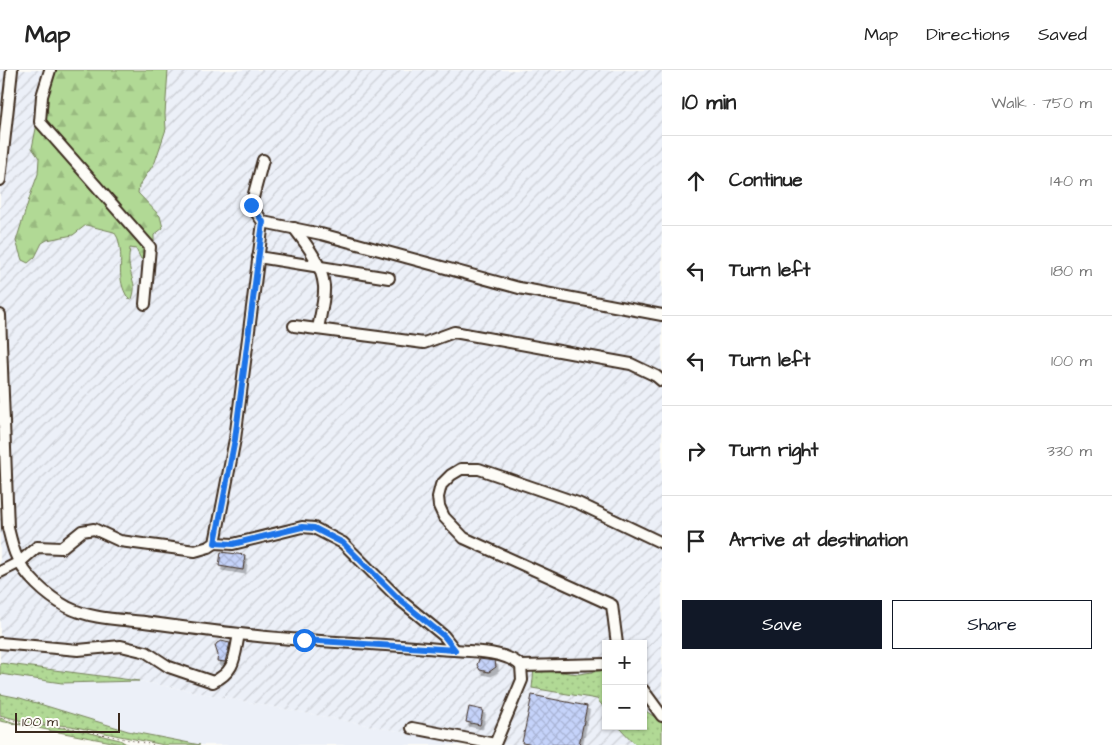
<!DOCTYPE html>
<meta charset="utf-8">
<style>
:root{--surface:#fff;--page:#f6f6f6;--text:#222;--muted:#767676;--line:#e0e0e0;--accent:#111827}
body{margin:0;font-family:"Architects Daughter",sans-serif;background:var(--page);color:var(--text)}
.controls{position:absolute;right:15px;bottom:15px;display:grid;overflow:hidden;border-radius:0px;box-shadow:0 1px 4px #0004}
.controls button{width:45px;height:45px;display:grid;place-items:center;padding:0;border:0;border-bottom:1px solid var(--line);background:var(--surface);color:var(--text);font:25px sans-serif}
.scale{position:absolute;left:15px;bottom:12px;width:105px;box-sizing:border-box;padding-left:5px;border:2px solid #3b2a1e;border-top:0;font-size:14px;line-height:18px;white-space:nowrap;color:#3b2a1e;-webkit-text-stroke:4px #fdfcf7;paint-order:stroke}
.stop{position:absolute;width:15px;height:15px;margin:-11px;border:4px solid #1a73e8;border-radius:50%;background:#fff}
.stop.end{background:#1a73e8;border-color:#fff;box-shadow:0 1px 5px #0008}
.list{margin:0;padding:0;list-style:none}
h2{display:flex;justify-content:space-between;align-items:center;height:65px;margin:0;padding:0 20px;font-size:21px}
h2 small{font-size:16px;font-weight:400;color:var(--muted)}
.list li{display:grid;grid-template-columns:32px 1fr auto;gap:15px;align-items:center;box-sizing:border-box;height:90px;padding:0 20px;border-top:1px solid var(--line)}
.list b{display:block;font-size:19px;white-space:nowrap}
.list em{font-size:16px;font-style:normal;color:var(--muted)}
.actions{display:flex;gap:10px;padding:15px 20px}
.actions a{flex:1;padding:11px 0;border:1px solid var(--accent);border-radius:0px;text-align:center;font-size:18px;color:var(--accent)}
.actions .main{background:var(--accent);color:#fff}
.icon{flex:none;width:28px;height:28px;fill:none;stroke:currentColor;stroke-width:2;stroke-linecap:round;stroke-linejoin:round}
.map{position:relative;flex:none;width:662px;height:675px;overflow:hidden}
header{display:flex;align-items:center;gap:30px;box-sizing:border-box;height:70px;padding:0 25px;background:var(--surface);border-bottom:1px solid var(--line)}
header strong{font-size:24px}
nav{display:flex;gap:28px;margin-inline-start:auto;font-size:18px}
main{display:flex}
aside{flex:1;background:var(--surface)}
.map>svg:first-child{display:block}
.built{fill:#ecf0f8}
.industrial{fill:url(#industrial-furrows);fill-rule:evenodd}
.grass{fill:url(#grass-dots);stroke:#76825a}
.forest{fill:url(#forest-firs);stroke:#76825a}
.building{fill:url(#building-cross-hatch);stroke:#3b2a1e;filter:url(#shadow)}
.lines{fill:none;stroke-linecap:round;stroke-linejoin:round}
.minor-casing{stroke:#3b2a1e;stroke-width:14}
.path{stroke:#3b2a1e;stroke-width:1;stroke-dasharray:1 4;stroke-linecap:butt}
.minor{stroke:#fdfcf7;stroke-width:10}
.route{stroke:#1a73e8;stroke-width:6}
</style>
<header>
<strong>Map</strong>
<nav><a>Map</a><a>Directions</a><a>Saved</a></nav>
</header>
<main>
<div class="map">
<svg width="662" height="675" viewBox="0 0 662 675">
<defs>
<pattern id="industrial-furrows" width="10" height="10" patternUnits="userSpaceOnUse" patternTransform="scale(1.25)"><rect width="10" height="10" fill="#ecf0f8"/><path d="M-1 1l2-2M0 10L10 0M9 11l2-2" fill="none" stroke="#cbced4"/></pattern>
<pattern id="grass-dots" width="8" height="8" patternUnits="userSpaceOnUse" patternTransform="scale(1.25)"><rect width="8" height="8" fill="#b1d995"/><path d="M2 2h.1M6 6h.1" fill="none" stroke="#99ba80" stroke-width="1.8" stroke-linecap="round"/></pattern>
<pattern id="forest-firs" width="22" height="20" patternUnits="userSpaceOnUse" patternTransform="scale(1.25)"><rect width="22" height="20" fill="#b1d995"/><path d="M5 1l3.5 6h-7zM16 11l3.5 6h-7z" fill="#99ba80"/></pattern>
<pattern id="building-cross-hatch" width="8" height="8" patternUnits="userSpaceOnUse" patternTransform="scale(1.25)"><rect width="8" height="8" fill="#c5d3fa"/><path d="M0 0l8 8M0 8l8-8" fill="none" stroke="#aab5d6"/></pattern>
<filter id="shadow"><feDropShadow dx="2.5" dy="4" stdDeviation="0" flood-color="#0004"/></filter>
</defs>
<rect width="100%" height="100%" fill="#fdfcf7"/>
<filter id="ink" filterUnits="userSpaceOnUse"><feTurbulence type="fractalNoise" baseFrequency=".02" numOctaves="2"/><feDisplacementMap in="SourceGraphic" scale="10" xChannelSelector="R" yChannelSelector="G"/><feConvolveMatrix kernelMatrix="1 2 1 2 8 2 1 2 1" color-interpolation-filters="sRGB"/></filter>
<g filter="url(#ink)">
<path class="built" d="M0,604L62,613L139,611L470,675H200L128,661L20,628L0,624Z"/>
<path class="industrial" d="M0,0H662V675H470L139,611L0,594ZM606,574H643V656H606Z"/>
<g class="grass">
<path d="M0,593L139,611L62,613L0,604Z"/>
<path d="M534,599L579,604L606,600V640L597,629L532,618Z"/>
<path d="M0,624L20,628L128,661L200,675H164L71,656L30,653L0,645Z"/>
<path d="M643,639L662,652V675H636L618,656H643Z"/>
<path d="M0,648L15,653L73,659L120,670L128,675L0,651Z"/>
</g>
<path class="forest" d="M48,0H168L165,44L166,59L155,92L139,116L138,123L160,146L163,158L154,165V187L148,189H141L136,179L130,178C129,185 128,192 130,199C132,212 137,215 132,229L128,228C115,208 124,192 119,173C119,169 116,165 114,162L86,155L73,165L47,170L42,173L35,187L28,193L22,190L16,171L30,126L38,104L39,88L32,78Z"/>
<g class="building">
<path d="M221,482L245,485L243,500L219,496Z"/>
<path d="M221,571L230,573L225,592L217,591L218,585L215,576L217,573Z"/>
<path d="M479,589L495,591L496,597L489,602L480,600L477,595Z"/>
<path d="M532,625L587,636L579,675H534L522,673Z"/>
<path d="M469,637L483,640L480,655L466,652Z"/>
</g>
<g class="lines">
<defs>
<g id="minor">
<path d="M50,0L42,26L40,52L150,177L145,234"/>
<path d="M0,110L12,0"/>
<path d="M263,152L321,164L519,218L662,245"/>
<path d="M294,158C307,175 322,194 324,216C325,230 320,246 318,259"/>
<path d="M258,187L389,208"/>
<path d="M0,245L8,458C10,466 12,475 15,483C23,505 47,526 67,537C93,550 124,549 152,553C203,560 254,567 306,570C350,573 394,575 438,579C460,581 505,579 521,596L522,610L495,674L412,658"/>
<path d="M294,256L424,273L454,262L631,294L656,306L662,311"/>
<path d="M215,473L233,474L302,457L314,458L343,473L400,530L444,566L455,580"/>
<path d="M0,502L20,492L37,477L61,478L82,461L94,459L120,471L195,481L209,477L215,473L235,369L263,152L251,135L263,90"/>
<path d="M0,573L78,580L121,576L146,582L169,597L213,612C236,601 234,587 239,564"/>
<path d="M617,574L612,535L464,468L444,447L439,436L438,427L441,415L451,405L461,399H479L578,433L662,473"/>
<path d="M521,596L606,594"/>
<path d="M643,620L662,646"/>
</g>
</defs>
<use href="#minor" class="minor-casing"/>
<path class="path" d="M0,646L26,654L72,658L154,675"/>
<use href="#minor" class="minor"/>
</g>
</g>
<g class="lines" filter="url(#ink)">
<path class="route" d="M251,135L263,152L235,369L215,473L233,474L302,457L314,458L343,473L400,530L444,566L455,580L304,570"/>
</g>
</svg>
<div class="controls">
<button>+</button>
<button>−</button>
</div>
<div class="scale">100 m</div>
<div class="stop" style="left:304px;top:570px"></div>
<div class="stop end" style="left:251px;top:135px"></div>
</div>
<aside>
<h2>10 min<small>Walk · 750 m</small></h2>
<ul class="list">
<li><svg class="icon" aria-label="ahead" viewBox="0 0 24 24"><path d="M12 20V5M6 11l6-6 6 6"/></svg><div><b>Continue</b></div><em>140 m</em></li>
<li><svg class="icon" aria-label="left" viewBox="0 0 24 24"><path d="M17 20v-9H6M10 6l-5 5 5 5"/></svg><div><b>Turn left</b></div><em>180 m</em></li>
<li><svg class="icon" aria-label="left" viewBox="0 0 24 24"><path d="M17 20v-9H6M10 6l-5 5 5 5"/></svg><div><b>Turn left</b></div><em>100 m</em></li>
<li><svg class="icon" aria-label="right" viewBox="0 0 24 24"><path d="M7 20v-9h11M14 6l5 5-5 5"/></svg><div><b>Turn right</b></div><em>330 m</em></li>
<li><svg class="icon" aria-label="arrive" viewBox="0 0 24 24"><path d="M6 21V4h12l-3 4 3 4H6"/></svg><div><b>Arrive at destination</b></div></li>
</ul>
<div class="actions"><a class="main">Save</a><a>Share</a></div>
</aside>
</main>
